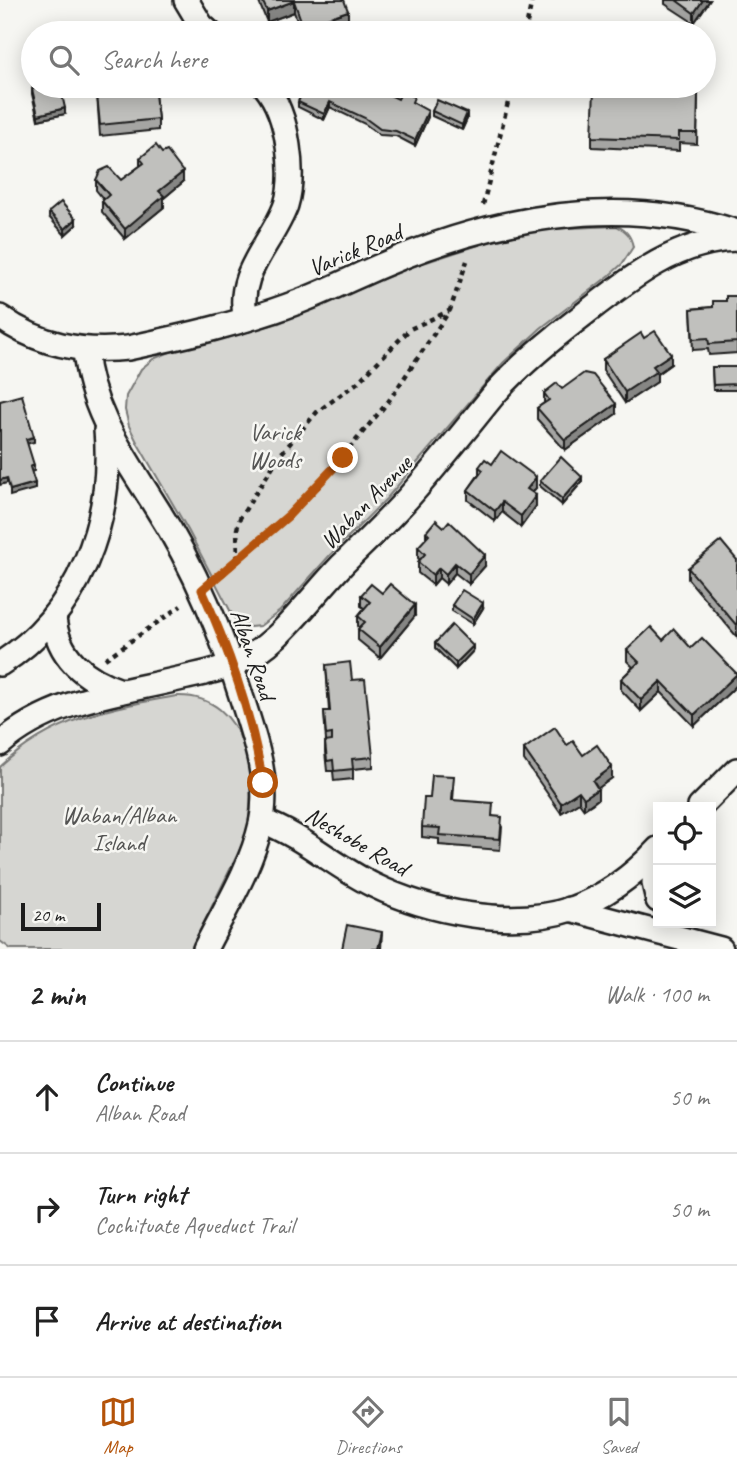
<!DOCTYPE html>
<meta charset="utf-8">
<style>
:root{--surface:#fff;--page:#f2f2f2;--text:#222;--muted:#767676;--line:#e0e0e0;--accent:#b45309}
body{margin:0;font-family:Caveat,sans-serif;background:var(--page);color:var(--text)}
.controls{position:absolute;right:21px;bottom:21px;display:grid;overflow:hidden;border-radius:0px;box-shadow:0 4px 18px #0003}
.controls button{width:63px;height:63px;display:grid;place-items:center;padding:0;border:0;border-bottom:2px solid var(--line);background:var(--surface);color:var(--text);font:35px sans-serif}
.scale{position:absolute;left:21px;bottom:18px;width:80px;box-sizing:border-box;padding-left:7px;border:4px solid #1c1c1c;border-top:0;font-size:19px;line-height:24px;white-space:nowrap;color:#1c1c1c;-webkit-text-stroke:5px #f6f6f2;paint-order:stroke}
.stop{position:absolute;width:21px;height:21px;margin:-16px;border:5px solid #b45309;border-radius:50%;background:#fff}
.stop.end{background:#b45309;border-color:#fff;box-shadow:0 2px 7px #0008}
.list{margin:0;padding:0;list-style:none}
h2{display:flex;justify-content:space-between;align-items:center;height:91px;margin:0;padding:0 28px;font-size:30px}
h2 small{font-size:23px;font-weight:400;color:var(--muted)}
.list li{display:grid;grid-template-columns:46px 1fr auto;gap:21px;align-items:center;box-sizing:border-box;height:112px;padding:0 28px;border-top:2px solid var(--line)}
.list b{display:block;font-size:26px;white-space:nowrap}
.list p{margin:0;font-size:23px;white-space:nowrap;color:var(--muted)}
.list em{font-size:23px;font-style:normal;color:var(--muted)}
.icon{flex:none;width:38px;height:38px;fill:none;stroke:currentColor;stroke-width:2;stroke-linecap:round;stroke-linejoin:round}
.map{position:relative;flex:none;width:737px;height:949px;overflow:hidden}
.search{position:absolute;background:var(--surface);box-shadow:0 4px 18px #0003;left:21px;right:21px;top:21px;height:77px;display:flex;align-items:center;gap:18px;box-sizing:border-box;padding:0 24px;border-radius:38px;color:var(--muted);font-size:26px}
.sheet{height:427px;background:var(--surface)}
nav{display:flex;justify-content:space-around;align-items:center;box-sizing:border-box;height:98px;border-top:2px solid var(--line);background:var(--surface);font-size:19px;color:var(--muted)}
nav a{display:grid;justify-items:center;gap:4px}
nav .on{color:var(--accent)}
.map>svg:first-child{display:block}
.green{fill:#d6d6d2;stroke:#797977;stroke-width:2}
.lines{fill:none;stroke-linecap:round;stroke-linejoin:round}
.minor-casing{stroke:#1c1c1c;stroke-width:28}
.path{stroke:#1c1c1c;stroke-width:4.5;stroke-dasharray:5 5;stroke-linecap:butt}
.minor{stroke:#f6f6f2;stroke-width:23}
.wall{fill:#a5a5a3;stroke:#1c1c1c;stroke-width:2}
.shaded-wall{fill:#868684;stroke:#1c1c1c;stroke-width:2}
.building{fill:#c0c0bd;stroke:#1c1c1c;stroke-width:2}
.route{stroke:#b45309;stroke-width:9}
.labels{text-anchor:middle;stroke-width:5;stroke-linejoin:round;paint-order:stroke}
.street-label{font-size:24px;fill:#1c1c1c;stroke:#f6f6f2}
.park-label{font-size:24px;fill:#545453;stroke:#f6f6f2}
</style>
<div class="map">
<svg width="737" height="949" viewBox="0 0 737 949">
<rect width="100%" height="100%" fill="#f6f6f2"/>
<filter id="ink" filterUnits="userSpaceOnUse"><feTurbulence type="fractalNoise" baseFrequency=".0143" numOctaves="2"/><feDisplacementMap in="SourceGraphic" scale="14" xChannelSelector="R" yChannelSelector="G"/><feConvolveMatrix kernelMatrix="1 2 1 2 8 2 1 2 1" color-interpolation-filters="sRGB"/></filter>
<g filter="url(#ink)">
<g class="green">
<path d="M617,226C627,231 631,236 633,247L622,264L610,275L541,328L503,363L387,498L330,555L280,611L260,626L250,627L234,618L188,530L138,444L129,426L125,410L126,396L141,369L153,359L170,352L279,323L414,266L491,241L546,229Z"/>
<path d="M176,696C250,693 259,785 245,839L191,949H11L0,941V767C52,718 109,708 176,696Z"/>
</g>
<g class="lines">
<defs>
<g id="minor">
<path d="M186,0L201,25L210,33"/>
<path d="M0,317C39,345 81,353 128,348C185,336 243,323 298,302C328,291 356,276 385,264C496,217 619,193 737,232"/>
<path d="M246,319C234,274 272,244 286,205C292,185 291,166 288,146C285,124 279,103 265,86"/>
<path d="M85,350C90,411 125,457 156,507C196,569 222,635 244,705C256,742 270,784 261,824C251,868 225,909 205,949"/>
<path d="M54,616C56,656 86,680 121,691"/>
<path d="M0,664C79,614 114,521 106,430"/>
<path d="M0,744C53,698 121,693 187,677C224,669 248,663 277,636C300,614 319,589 341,566C366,541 392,517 415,490C443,458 469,425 496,392C522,363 552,339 583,315C628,280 677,240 737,239"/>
<path d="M700,807L737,770"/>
<path d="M262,821C303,836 334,866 373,885C428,912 511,929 571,909C604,897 634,875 658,849"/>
<path d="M658,855L654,883L658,900"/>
<path d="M569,909L721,949"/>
</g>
</defs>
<use href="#minor" class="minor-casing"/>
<g class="path">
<path d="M525,33L532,0"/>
<path d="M483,205L512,86"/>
<path d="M238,560L237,529L240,518L280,455L317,412L357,383L410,329L449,311"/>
<path d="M221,575L288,516L317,487L388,402L450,310L467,261"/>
<path d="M105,659L181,606"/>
</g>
<use href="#minor" class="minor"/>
</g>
<g class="wall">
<path d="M258,0H344L348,22L314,33H302L294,12L267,22Z"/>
<path d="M665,0H710L694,23L665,4Z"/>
<path d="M114,86H154L158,119V130L100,136L97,94L115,92Z"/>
<path d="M305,86H386L383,92L398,99L414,103L428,117L415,146L396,136L380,135L365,124L330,107L324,120L298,107V102Z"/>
<path d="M32,89L65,114L38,120L32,94Z"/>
<path d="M698,94L697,144L679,143V151L592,147V137Z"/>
<path d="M432,111L467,119L462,130L432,116Z"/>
<path d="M140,158L183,182L164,198V207L125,239L102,212V201L104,200L96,190V180H121L140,166Z"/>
<path d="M49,212L76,225L65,235L49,217Z"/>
<path d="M737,296V353L709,355L708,349L693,350L691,309L713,307Z"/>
<path d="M644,338L671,364L657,374V382L625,403L603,370V359Z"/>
<path d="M712,367H737V390H713Z"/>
<path d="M562,389L616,414L565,450L537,419V408L544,403V393Z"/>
<path d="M492,464L536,488L532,492L536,506L521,527L502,512L495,521L468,500V490L479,474V467Z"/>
<path d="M540,481L582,482L562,505L540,486Z"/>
<path d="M426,532L485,566L469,584L455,573L446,584L439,578L433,585L418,573V562L420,560L418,558V547L426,539Z"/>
<path d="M737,560V637L688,579V568Z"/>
<path d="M382,593L415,616L380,658L358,640V629L360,628L358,626V616L364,608L361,606V595Z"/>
<path d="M452,605L483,608L473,624L452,611Z"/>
<path d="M663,640L691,648L737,674V685L694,726L661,692L641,711L621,690V679L633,667L627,661V650Z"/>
<path d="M435,643L473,651L456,669L435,648Z"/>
<path d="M326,665L352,680L373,757V767L353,769V779L334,781L333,771H327L325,752V742L326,741L324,711H329Z"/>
<path d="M567,745L612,778L598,788V799L592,804L584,809L579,802L561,813L524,760V749Z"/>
<path d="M454,787L453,800L493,816L502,827L500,850L439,845V839L422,837V827L430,798Z"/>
</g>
<g class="shaded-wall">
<path d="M703,0H710L694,23V13Z"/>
<path d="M294,1V12L267,22V11Z"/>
<path d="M348,11V22L314,33H303V26Z"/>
<path d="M330,102V107L324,120V114Z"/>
<path d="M65,108V114L38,120V115Z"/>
<path d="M428,111V117L415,146V140Z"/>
<path d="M467,113V119L462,130V125Z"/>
<path d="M183,172V182L164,198V207L125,239V229L159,191Z"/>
<path d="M76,219V225L65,235V229Z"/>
<path d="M671,354V364L657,374V382L625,403V392L653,366Z"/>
<path d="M616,404V414L565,450V440Z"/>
<path d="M34,437V442L26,444V439Z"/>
<path d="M34,465V471L30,472V467Z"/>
<path d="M536,477V488L527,499V489Z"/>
<path d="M582,477V482L562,505V499Z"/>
<path d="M7,478V483L0,485V480Z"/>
<path d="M35,483V489L10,496V490Z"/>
<path d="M536,495V506L521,527V516Z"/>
<path d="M502,502V512L495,521V511Z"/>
<path d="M485,555V566L469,584V574Z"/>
<path d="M455,563V573L446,584V574Z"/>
<path d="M439,568V578L433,585V575Z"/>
<path d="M483,603V608L473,624V619Z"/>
<path d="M415,605V616L380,658V647Z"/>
<path d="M473,646V651L456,669V663Z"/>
<path d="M737,674V685L694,726V715Z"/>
<path d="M661,681V692L641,711V700Z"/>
<path d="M612,767V778L593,792V781Z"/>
<path d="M598,789V799L584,809V798Z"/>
<path d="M579,791V802L561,813V803Z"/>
<path d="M382,932L381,949H378Z"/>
</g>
<g class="building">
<path d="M262,0H344L348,11L303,26L294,1L267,11Z"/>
<path d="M676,0H703L694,13Z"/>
<path d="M44,86H60L65,108L38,115L32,89Z"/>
<path d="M115,86H154L158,119L100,125L97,94L116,92Z"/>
<path d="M305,86H383L381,91L398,99L402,91L414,97L412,102L428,111L415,140L396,131L380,129L365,118L330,102L324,114L298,102Z"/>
<path d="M594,90L698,94L697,133H679V140L592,137Z"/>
<path d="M437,100L467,113L462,125L432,111Z"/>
<path d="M156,145L162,153L167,151L183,172L159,191L164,196L125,229L102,201L109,195L96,180L100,171L109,167L121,180L144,163L140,158Z"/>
<path d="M61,202L76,219L65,229L49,212Z"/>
<path d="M726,296H737V342L709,344L708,338L693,339L691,309L713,307V301H726Z"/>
<path d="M655,331L671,354L653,366L657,371L625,392L603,359L641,333L644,338Z"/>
<path d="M712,367H737V384L713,385Z"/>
<path d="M584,373L593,375L616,404L565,440L537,408L549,400L544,393L557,383L562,389Z"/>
<path d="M22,395L34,437L26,439L34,465L30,467L35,483L10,490L7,478L0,480V401Z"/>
<path d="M501,451L536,477L527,489L536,495L521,516L502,502L495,511L468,490L483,470L479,467L485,459L492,464Z"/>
<path d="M561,457L582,477L562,499L540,481Z"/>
<path d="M436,520L444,527L449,521L485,555L469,574L455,563L446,574L439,568L433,575L418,562L425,554L418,547L429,535L426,532Z"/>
<path d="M721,541L737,560V626L688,568Z"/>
<path d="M371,584L382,593L390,584L415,605L380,647L358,629L365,622L358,616L370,602L361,595Z"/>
<path d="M462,590L483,603L473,619L452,605Z"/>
<path d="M452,625L473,646L456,663L435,643Z"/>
<path d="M651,627L663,640L674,629L691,648L702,638L737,674L694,715L661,681L641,700L621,679L639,662L627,650Z"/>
<path d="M350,662L352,680L365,679L373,757L352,759L353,769L334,771L333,760L327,761L325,742L332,741V734L326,735L324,711H330L326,665Z"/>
<path d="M555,727L567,745L573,741L583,755L597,745L612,767L593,781L598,789L584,798L579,791L561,803L524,749Z"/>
<path d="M432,775L454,776L452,800L493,803L492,816L502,817L500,839L439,835L440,828L422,827L424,798H430Z"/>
<path d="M347,925L382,932L378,949H342Z"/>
</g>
</g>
<g class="lines" filter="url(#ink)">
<path class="route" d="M263,783C252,717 230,652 202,590L288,516L343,458"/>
</g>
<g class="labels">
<g class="street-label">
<text transform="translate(355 250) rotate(-23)" y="8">Varick Road</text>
<text transform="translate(366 502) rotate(-46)" y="8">Waban Avenue</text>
<text transform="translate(253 654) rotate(71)" y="8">Alban Road</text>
<text transform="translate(357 841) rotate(30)" y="8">Neshobe Road</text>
</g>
<g class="park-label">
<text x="275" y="440">Varick<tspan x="275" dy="28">Woods</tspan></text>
<text x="119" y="823">Waban/Alban<tspan x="119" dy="28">Island</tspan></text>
</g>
</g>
</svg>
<div class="controls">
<button><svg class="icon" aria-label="locate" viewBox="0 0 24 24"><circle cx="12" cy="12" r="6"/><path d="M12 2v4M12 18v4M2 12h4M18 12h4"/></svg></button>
<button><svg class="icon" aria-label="layers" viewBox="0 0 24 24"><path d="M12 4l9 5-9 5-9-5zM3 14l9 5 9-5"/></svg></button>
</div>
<div class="scale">20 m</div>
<div class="stop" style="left:263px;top:783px"></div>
<div class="stop end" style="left:343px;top:458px"></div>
<div class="search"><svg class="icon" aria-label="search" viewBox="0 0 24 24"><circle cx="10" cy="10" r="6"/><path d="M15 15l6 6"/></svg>Search here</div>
</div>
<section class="sheet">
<h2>2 min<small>Walk · 100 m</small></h2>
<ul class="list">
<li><svg class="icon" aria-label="ahead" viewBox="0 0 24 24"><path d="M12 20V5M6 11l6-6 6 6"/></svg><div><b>Continue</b><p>Alban Road</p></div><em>50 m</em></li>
<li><svg class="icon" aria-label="right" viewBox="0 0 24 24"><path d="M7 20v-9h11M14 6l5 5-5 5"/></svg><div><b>Turn right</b><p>Cochituate Aqueduct Trail</p></div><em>50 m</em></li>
<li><svg class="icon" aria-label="arrive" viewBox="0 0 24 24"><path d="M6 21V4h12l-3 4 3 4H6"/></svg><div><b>Arrive at destination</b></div></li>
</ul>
</section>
<nav>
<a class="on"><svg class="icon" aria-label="map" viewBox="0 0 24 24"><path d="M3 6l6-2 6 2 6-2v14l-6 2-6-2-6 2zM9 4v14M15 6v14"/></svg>Map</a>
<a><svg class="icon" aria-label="directions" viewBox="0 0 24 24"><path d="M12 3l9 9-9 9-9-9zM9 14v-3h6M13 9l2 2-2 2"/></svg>Directions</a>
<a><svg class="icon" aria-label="saved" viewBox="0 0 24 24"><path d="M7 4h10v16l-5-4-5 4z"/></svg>Saved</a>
</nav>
